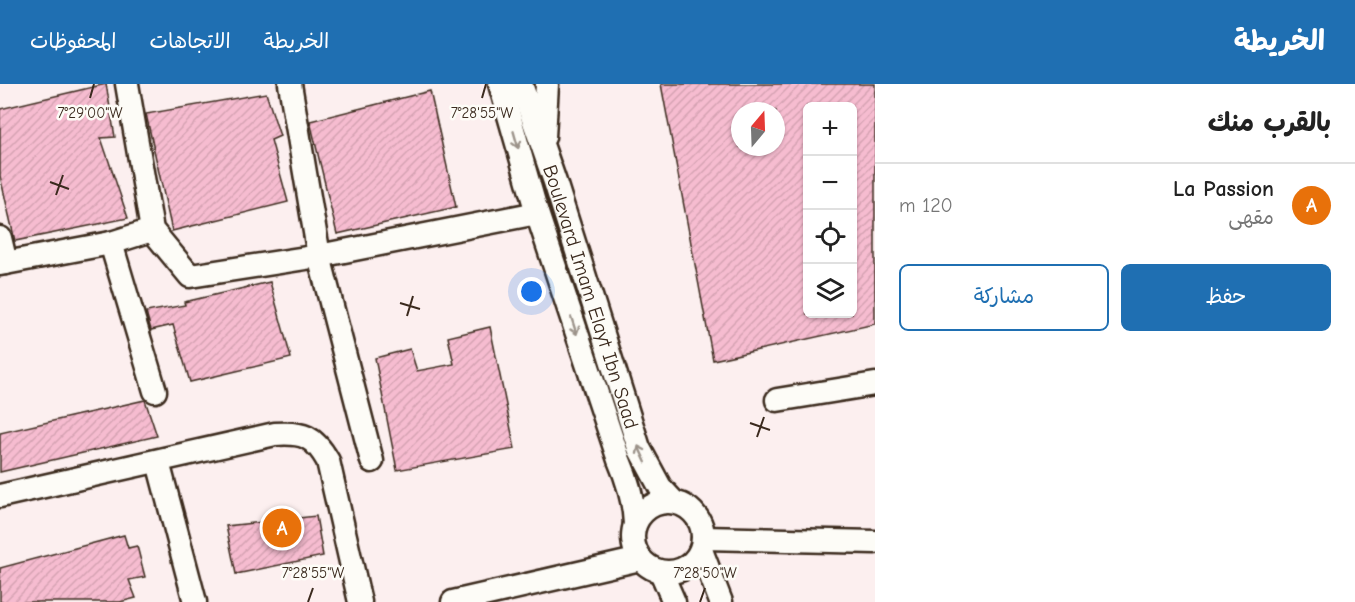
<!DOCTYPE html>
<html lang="ar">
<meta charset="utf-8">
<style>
:root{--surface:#fff;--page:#f2f2f2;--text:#222;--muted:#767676;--line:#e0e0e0;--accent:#1f6fb2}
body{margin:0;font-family:"Comic Neue","Playpen Sans Arabic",sans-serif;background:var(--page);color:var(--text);direction:rtl}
.controls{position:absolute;right:18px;top:18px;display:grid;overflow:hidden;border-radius:9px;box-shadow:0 2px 4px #0004}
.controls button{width:54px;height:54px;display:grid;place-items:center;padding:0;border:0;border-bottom:2px solid var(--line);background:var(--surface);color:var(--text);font:30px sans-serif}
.compass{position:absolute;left:731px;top:18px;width:54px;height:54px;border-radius:50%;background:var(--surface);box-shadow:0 2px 4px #0004;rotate:19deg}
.you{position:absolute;left:532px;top:208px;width:21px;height:21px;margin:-15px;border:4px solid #fff;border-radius:50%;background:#1a73e8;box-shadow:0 0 0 9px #1a73e833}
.badge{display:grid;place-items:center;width:39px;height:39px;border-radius:50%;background:var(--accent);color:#fff;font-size:20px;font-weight:700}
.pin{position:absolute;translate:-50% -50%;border:3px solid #fff;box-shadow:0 2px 6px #0006}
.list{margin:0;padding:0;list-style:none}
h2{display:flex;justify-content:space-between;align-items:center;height:78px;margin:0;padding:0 24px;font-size:26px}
h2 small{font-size:20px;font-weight:400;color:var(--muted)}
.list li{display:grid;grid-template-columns:39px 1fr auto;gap:18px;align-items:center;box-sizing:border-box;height:84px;padding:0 24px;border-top:2px solid var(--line)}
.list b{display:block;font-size:22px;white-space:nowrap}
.list p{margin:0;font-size:20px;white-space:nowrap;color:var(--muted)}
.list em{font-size:20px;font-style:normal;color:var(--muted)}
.actions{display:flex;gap:12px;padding:18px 24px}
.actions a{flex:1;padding:14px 0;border:2px solid var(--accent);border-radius:9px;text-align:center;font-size:21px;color:var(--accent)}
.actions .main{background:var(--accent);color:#fff}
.icon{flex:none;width:33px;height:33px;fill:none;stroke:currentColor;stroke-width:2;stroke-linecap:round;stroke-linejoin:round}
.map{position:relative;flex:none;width:875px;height:518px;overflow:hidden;direction:ltr}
header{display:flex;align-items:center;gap:36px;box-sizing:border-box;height:84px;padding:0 30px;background:var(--accent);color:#fff}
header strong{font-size:28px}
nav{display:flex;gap:33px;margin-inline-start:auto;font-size:21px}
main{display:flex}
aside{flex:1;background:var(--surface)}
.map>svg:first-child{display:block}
.building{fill:url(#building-hatch);stroke:#3b2a1e;stroke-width:1.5;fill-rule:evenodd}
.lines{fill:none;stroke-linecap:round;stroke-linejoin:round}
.minor-casing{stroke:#3b2a1e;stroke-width:27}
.minor{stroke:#fdfcf7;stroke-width:22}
.oneway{stroke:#9c938a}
.ticks{fill:none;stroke:#3b2a1e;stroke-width:2}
.labels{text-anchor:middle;stroke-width:5;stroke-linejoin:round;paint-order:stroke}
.street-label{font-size:20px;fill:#3b2a1e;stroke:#fdfcf7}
.ticks-label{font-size:15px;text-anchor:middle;fill:#3b2a1e;stroke:#fdfcf7;stroke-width:5;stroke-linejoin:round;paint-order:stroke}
</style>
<header>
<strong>الخريطة</strong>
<nav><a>الخريطة</a><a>الاتجاهات</a><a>المحفوظات</a></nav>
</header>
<main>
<aside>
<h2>بالقرب منك<small></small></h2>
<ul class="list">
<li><span class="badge" style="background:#e8710a">A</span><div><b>La Passion</b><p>مقهى</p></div><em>120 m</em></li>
</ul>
<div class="actions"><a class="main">حفظ</a><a>مشاركة</a></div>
</aside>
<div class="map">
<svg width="875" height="518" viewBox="0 0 875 518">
<defs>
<pattern id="building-hatch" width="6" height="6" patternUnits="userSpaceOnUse" patternTransform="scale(1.5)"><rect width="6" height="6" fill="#f6bcd0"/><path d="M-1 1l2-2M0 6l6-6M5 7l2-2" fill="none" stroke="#d4a2b2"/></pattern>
</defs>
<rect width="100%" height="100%" fill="#fcefef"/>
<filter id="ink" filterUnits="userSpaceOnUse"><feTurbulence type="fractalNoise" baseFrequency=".0167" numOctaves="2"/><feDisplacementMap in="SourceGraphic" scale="12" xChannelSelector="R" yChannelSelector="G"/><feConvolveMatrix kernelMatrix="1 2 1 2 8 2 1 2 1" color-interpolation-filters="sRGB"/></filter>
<g filter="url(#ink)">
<g class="building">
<path d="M106,0L115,53L101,54L128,134L15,157L0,92V25Z"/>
<path d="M661,0H875V240L713,276ZM807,22H852V230H807ZM740,27H776V63H740Z"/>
<path d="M430,7L456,123L337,150L310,37Z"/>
<path d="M266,9L280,52L271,56L288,118L172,147L146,30Z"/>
<path d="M270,198L291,274L190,298L173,241L151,246L146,228L185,221L184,218Z"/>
<path d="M490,243L515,365L397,386L375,274L410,265L417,287L454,280L448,253Z"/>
<path d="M145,316L157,352L0,388V349Z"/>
<path d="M316,432L323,472L236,490L226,442Z"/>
<path d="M124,451L128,464L137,462L145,493L129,496L136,514L120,518H0V484Z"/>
</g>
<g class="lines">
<defs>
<g id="minor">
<path d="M127,0L152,146L190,192L319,172L537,129"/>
<path d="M290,0L319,172L372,377"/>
<path d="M500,0L537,129L619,376C628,397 634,417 635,440"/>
<path id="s1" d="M521,0L555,98L639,364L660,403L674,418"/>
<path d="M544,53L547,0"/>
<path d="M0,154L6,179"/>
<path d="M111,159L155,307"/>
<path d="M0,180L111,159L152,146"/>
<path d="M777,316L875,300"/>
<path d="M158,378L195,518"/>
<path d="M0,412L275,350C303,348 314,352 328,377L360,518"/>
<circle cx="668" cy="453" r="35"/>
<path d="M703,454L875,458"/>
<path d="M701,466L721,518"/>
<path d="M661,488L674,518"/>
<path d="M453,518L640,475"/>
</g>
</defs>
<use href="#minor" class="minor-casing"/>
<use href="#minor" class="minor"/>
</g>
<defs><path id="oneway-shaft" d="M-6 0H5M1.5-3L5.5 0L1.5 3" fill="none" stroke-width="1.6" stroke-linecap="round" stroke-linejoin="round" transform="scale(1.5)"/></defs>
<g class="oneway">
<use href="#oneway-shaft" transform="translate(516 56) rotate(74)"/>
<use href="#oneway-shaft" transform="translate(574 242) rotate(72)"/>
<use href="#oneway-shaft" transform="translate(642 370) rotate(-115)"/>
</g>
</g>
<path class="ticks" d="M90,14L94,0M482,14L486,0M50,98L69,105M56,111L63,91M400,219L420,225M407,232L413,212M750,339L770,346M757,353L764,333M308,518L313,504M700,518L705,504"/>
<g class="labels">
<g class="street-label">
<text dy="7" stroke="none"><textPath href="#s1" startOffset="224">Boulevard Imam Elayt Ibn Saad</textPath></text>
</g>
</g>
<g class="ticks-label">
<text x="482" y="34">7°28'55"W</text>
<text x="90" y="34">7°29'00"W</text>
<text x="313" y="494">7°28'55"W</text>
<text x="705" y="494">7°28'50"W</text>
</g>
</svg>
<div class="controls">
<button>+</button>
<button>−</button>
<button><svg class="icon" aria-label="locate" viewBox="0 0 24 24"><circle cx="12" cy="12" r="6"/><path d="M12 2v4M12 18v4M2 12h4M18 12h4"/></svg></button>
<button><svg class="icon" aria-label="layers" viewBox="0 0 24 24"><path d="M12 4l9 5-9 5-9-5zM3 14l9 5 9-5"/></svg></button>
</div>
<svg class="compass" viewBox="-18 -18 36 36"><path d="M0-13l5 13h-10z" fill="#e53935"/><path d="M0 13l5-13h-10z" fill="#767676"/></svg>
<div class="you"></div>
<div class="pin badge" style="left:282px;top:444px;background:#e8710a">A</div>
</div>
</main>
